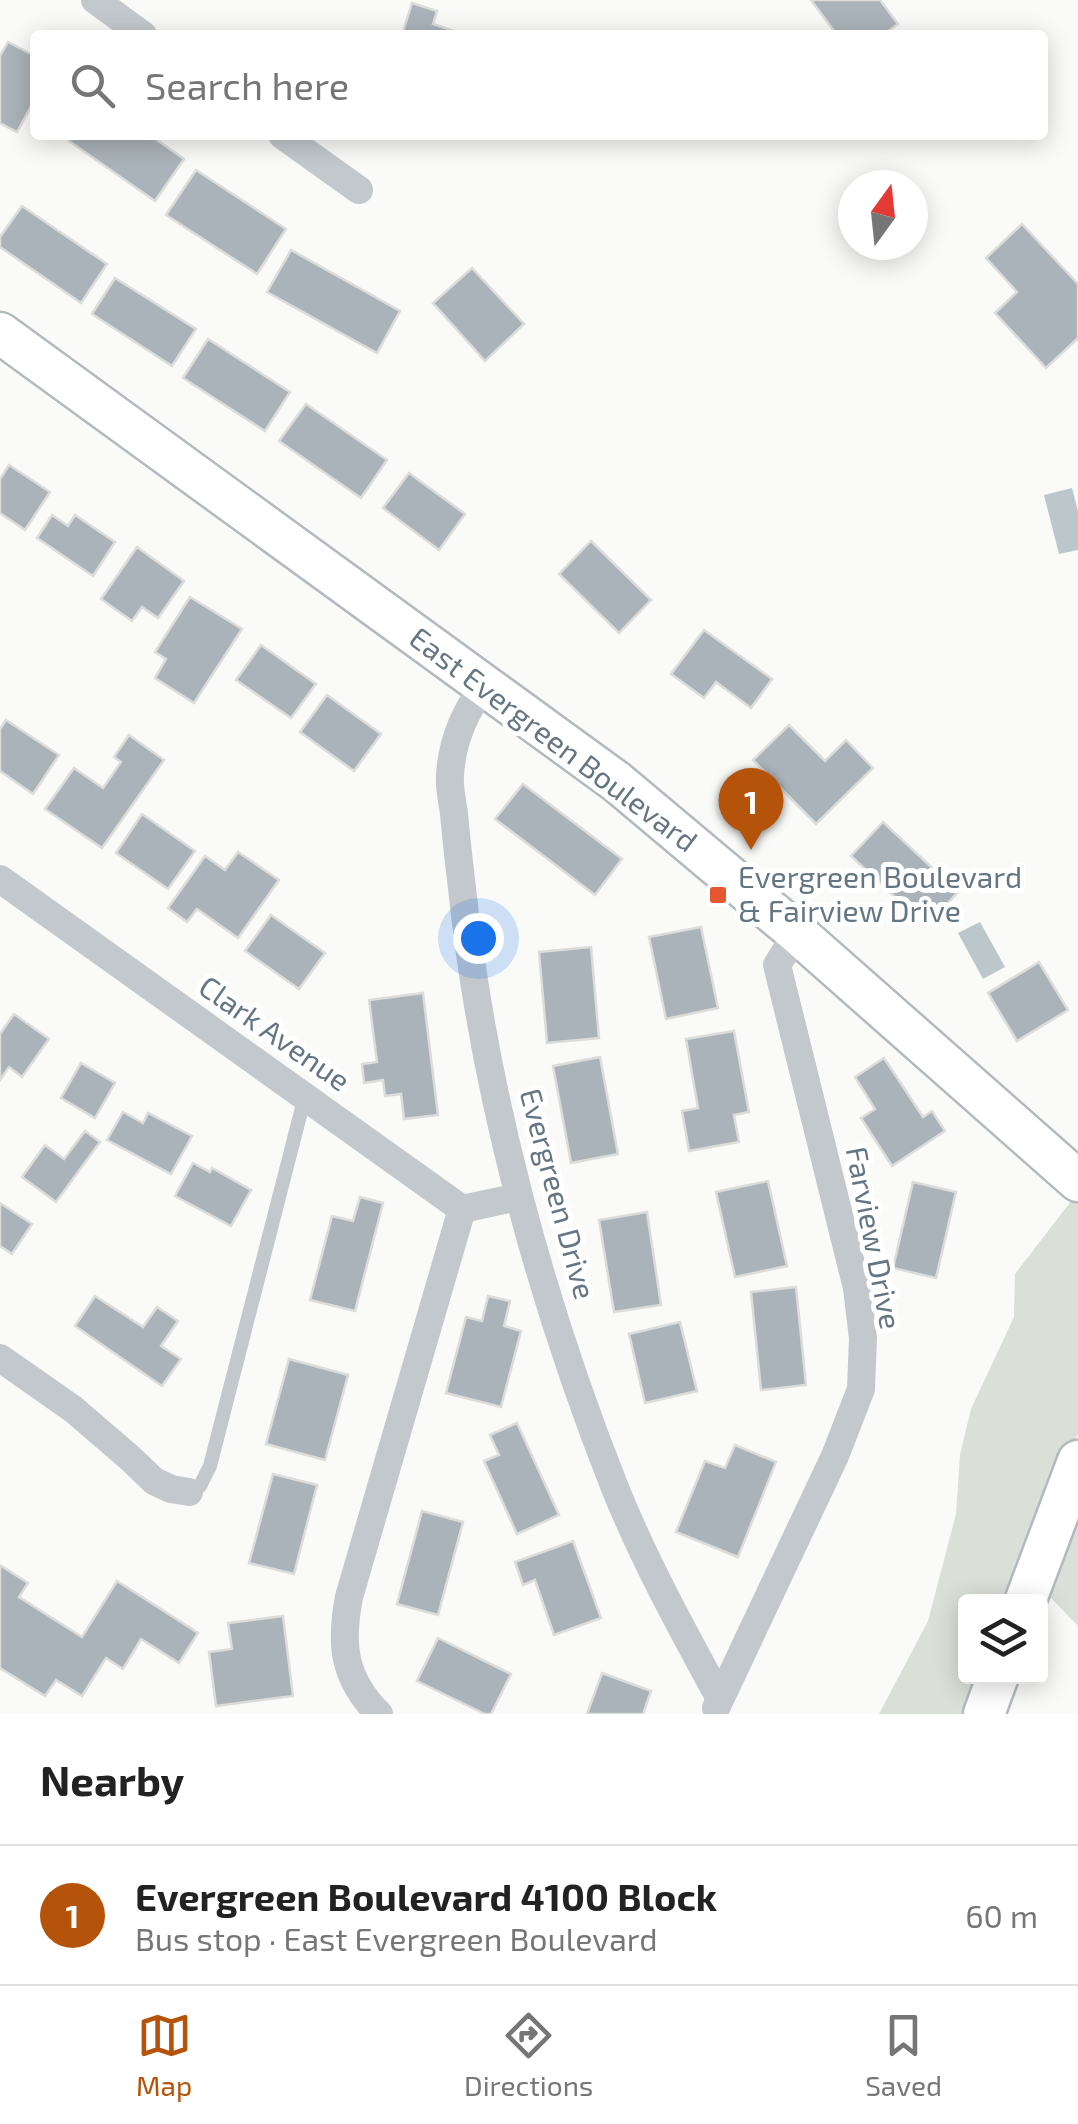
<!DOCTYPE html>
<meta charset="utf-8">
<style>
:root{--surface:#fff;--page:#f2f2f2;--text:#222;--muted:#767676;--line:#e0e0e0;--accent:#b45309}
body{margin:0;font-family:"Exo 2",sans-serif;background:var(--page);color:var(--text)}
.controls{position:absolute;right:30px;bottom:30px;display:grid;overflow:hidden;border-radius:10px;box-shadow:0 5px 25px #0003}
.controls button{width:90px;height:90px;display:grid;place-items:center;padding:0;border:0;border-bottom:2px solid var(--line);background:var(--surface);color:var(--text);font:50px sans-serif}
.compass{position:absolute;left:838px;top:170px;width:90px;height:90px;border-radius:50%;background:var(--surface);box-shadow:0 5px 25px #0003;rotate:15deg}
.you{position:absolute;left:478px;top:938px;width:35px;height:35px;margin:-25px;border:8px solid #fff;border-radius:50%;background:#1a73e8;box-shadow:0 0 0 15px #1a73e833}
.badge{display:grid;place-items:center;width:65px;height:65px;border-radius:50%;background:var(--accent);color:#fff;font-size:32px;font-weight:700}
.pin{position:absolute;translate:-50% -82px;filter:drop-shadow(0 2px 5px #0008)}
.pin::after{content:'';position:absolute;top:52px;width:35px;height:30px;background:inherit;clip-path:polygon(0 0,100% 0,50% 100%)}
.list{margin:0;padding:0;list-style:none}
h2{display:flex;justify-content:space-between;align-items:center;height:130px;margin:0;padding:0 40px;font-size:42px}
h2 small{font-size:32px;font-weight:400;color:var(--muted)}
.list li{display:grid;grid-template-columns:65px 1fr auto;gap:30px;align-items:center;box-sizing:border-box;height:140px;padding:0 40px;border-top:2px solid var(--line)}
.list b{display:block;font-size:38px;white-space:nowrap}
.list p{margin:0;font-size:32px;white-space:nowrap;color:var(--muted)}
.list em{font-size:32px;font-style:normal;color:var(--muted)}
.icon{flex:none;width:55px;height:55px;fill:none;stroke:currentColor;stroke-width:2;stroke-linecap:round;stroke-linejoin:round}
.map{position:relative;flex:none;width:1078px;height:1714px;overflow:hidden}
.search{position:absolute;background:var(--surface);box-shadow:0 5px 25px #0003;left:30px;right:30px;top:30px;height:110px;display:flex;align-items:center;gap:25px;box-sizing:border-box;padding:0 35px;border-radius:10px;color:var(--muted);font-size:38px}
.sheet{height:270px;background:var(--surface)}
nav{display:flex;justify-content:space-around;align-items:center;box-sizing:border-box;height:140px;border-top:2px solid var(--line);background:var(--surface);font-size:28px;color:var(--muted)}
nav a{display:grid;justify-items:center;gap:5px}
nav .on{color:var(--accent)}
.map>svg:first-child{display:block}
.green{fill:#dadfd7}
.water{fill:#bbc7cb}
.building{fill:#aab3b9;stroke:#dcdcda;stroke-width:2.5}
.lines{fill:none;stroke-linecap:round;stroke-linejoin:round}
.secondary-casing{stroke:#b3babf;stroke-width:45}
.lane{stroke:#c3c8cc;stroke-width:14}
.street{stroke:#c3c8cc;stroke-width:28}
.secondary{stroke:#fff;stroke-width:40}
.poi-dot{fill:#e4572e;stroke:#fff;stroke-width:4}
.labels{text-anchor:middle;stroke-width:10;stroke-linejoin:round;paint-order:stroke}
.street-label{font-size:30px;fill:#657683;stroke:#fff}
.poi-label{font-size:30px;fill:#657683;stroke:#fff;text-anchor:start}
</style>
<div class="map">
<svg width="1078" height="1714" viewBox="0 0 1078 1714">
<rect width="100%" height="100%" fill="#fafaf8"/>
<g class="green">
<path d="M1075,1196L1078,1199V1434L1026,1548L1007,1601L966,1602V1676L981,1677L967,1714H879L928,1621L956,1514L960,1455L971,1409L1014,1317L1015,1274Z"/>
<path d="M1078,1518V1626L1050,1597Z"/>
</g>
<g class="water">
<path d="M1072,488L1078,511V550L1059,554L1044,495Z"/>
<path d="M980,922L1005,967L983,979L958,933Z"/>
</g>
<g class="building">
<path d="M811,0H880L898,24L883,35H837Z"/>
<path d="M412,3L437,11L433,24L466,35H402Z"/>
<path d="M8,42L35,56V99L17,132L0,123V56Z"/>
<path d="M73,135H150L184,159L155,201L69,141Z"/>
<path d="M196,170L286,229L257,274L166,215Z"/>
<path d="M22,206L107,264L81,303L0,247V237Z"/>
<path d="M1022,224L1078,284V341L1077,339L1046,368L995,313L1017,292L986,258Z"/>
<path d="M291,250L400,311L377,353L267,292Z"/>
<path d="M472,268L524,324L485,361L433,303Z"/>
<path d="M115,278L196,329L172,366L92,314Z"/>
<path d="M208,339L290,392L265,431L183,378Z"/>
<path d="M306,404L387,460L361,498L279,441Z"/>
<path d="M9,465L50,492L25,530L0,513V479Z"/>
<path d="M409,473L465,514L439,550L383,508Z"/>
<path d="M52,515L68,526L75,515L115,542L93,576L37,538Z"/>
<path d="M591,541L651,600L619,633L559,574Z"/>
<path d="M137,547L184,581L158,618L142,607L132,621L101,599Z"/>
<path d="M190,597L242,629L194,703L155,678L166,659L155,652Z"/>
<path d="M704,630L772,679L751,708L716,682L704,698L671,674Z"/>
<path d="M261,645L316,684L291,718L236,680Z"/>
<path d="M327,695L381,734L354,771L300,732Z"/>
<path d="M6,720L59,755L33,794L0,771V729Z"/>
<path d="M789,725L825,761L846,740L873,768L816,824L753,760Z"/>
<path d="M129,735L164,760L102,848L45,809L74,768L103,788L121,762L114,757Z"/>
<path d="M523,784L622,859L595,895L495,819Z"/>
<path d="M142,814L195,851L168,889L116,853Z"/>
<path d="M883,822L958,892L926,926L851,856Z"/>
<path d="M238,852L279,880L238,938L197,909L187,922L168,908L205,856L225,870Z"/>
<path d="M271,915L325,953L299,989L245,951Z"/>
<path d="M701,927L718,1008L666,1019L649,937Z"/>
<path d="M591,947L599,1038L547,1043L539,952Z"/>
<path d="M1039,962L1068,1010L1017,1041L988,993Z"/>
<path d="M423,993L438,1115L404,1119L401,1094L385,1096L383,1080L364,1083L362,1064L377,1062L369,1000Z"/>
<path d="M14,1014L49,1039L22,1077L9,1067L0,1080V1034Z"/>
<path d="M734,1031L749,1112L734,1115L739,1142L689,1151L682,1111L698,1108L686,1039Z"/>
<path d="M600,1057L618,1154L571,1163L553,1066Z"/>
<path d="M884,1058L923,1117L932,1111L945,1131L892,1166L861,1118L875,1109L855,1077Z"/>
<path d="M81,1063L115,1083L95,1118L61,1098Z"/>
<path d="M123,1112L143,1123L148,1113L192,1136L171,1174L107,1140Z"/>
<path d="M85,1131L100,1142L56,1202L22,1177L45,1145L64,1159Z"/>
<path d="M193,1163L210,1172L212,1168L251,1190L231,1226L175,1196Z"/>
<path d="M768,1181L787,1266L735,1277L716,1192Z"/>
<path d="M913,1182L956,1192L936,1278L893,1268Z"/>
<path d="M360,1197L383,1203L355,1311L310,1300L332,1216L353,1221Z"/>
<path d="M0,1203L32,1224L12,1254L0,1246Z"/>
<path d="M647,1212L661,1305L614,1312L599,1220Z"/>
<path d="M796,1287L806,1385L761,1390L751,1292Z"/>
<path d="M95,1296L143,1327L157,1307L178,1321L161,1346L181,1359L162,1386L75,1326Z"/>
<path d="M488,1296L510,1301L504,1326L521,1331L501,1407L446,1393L466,1317L482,1321Z"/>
<path d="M680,1322L697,1391L645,1403L629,1334Z"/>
<path d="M289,1359L348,1375L325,1460L266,1444Z"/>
<path d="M517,1423L559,1515L517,1534L484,1461L499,1455L490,1435Z"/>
<path d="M735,1445L776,1462L738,1557L676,1532L705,1461L725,1468Z"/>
<path d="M273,1474L317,1485L294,1574L249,1563Z"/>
<path d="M422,1511L463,1522L438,1615L397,1604Z"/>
<path d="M573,1541L601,1618L554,1635L535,1580L523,1585L515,1562Z"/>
<path d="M0,1565L28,1583L19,1597L82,1637L117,1581L198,1633L179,1663L141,1639L123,1669L106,1658L82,1696L56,1680L45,1696L0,1668Z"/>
<path d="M283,1616L293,1696L216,1706L209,1652L232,1649L228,1623Z"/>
<path d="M438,1638L511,1674L491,1714H485L417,1681Z"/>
<path d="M602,1673L651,1691L643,1714H587Z"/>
</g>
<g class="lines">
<defs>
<g id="secondary">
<path d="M0,333L617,782L797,933L1078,1181"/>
<path d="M1025,1602L1078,1461"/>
<path d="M984,1714L998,1676"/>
</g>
</defs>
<use href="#secondary" class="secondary-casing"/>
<path class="lane" d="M189,1492L200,1486L210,1466L305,1096"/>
<g class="street">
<path d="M95,0L143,35"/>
<path d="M282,135L359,190"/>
<path d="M485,685C465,711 452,742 450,775C449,787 452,801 454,813C456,838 459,863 462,888C483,1090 540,1299 615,1488C644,1560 682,1629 719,1697"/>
<path d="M0,879L462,1209L518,1197"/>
<path d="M0,1358L73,1409L130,1458L154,1481L171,1489L189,1492"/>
<path d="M716,1708L835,1456L861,1389L863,1338L857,1288L777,965L797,933"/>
<path d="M379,1714C343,1678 340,1644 349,1597L462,1209"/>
</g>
<use href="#secondary" class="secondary"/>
</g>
<rect class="poi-dot" x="708" y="885" width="20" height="20" rx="5"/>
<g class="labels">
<g class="street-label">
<text transform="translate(553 740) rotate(37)" y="10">East Evergreen Boulevard</text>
<text transform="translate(274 1034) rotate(35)" y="10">Clark Avenue</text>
<text transform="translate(557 1194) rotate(75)" y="10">Evergreen Drive</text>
<text transform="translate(873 1238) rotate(79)" y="10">Farview Drive</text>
</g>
<g class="poi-label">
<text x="738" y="888">Evergreen Boulevard<tspan x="738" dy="34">&amp; Fairview Drive</tspan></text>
</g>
</g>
</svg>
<div class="controls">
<button><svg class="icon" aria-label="layers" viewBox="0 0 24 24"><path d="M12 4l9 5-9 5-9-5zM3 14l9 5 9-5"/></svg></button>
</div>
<svg class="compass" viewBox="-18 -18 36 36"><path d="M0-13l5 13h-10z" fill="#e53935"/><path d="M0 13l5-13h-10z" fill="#767676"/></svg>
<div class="you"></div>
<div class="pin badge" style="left:751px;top:850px">1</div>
<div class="search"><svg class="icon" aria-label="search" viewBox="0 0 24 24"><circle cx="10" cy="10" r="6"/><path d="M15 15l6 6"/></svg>Search here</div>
</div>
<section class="sheet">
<h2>Nearby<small></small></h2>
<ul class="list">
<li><span class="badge">1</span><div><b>Evergreen Boulevard 4100 Block</b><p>Bus stop · East Evergreen Boulevard</p></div><em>60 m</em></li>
</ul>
</section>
<nav>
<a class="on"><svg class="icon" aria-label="map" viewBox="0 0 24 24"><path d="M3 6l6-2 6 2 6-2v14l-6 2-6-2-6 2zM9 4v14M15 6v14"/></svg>Map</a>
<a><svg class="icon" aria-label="directions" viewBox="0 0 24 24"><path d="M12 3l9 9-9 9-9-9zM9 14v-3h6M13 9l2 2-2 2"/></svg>Directions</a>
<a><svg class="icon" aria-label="saved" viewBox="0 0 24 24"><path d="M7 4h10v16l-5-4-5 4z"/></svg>Saved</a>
</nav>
